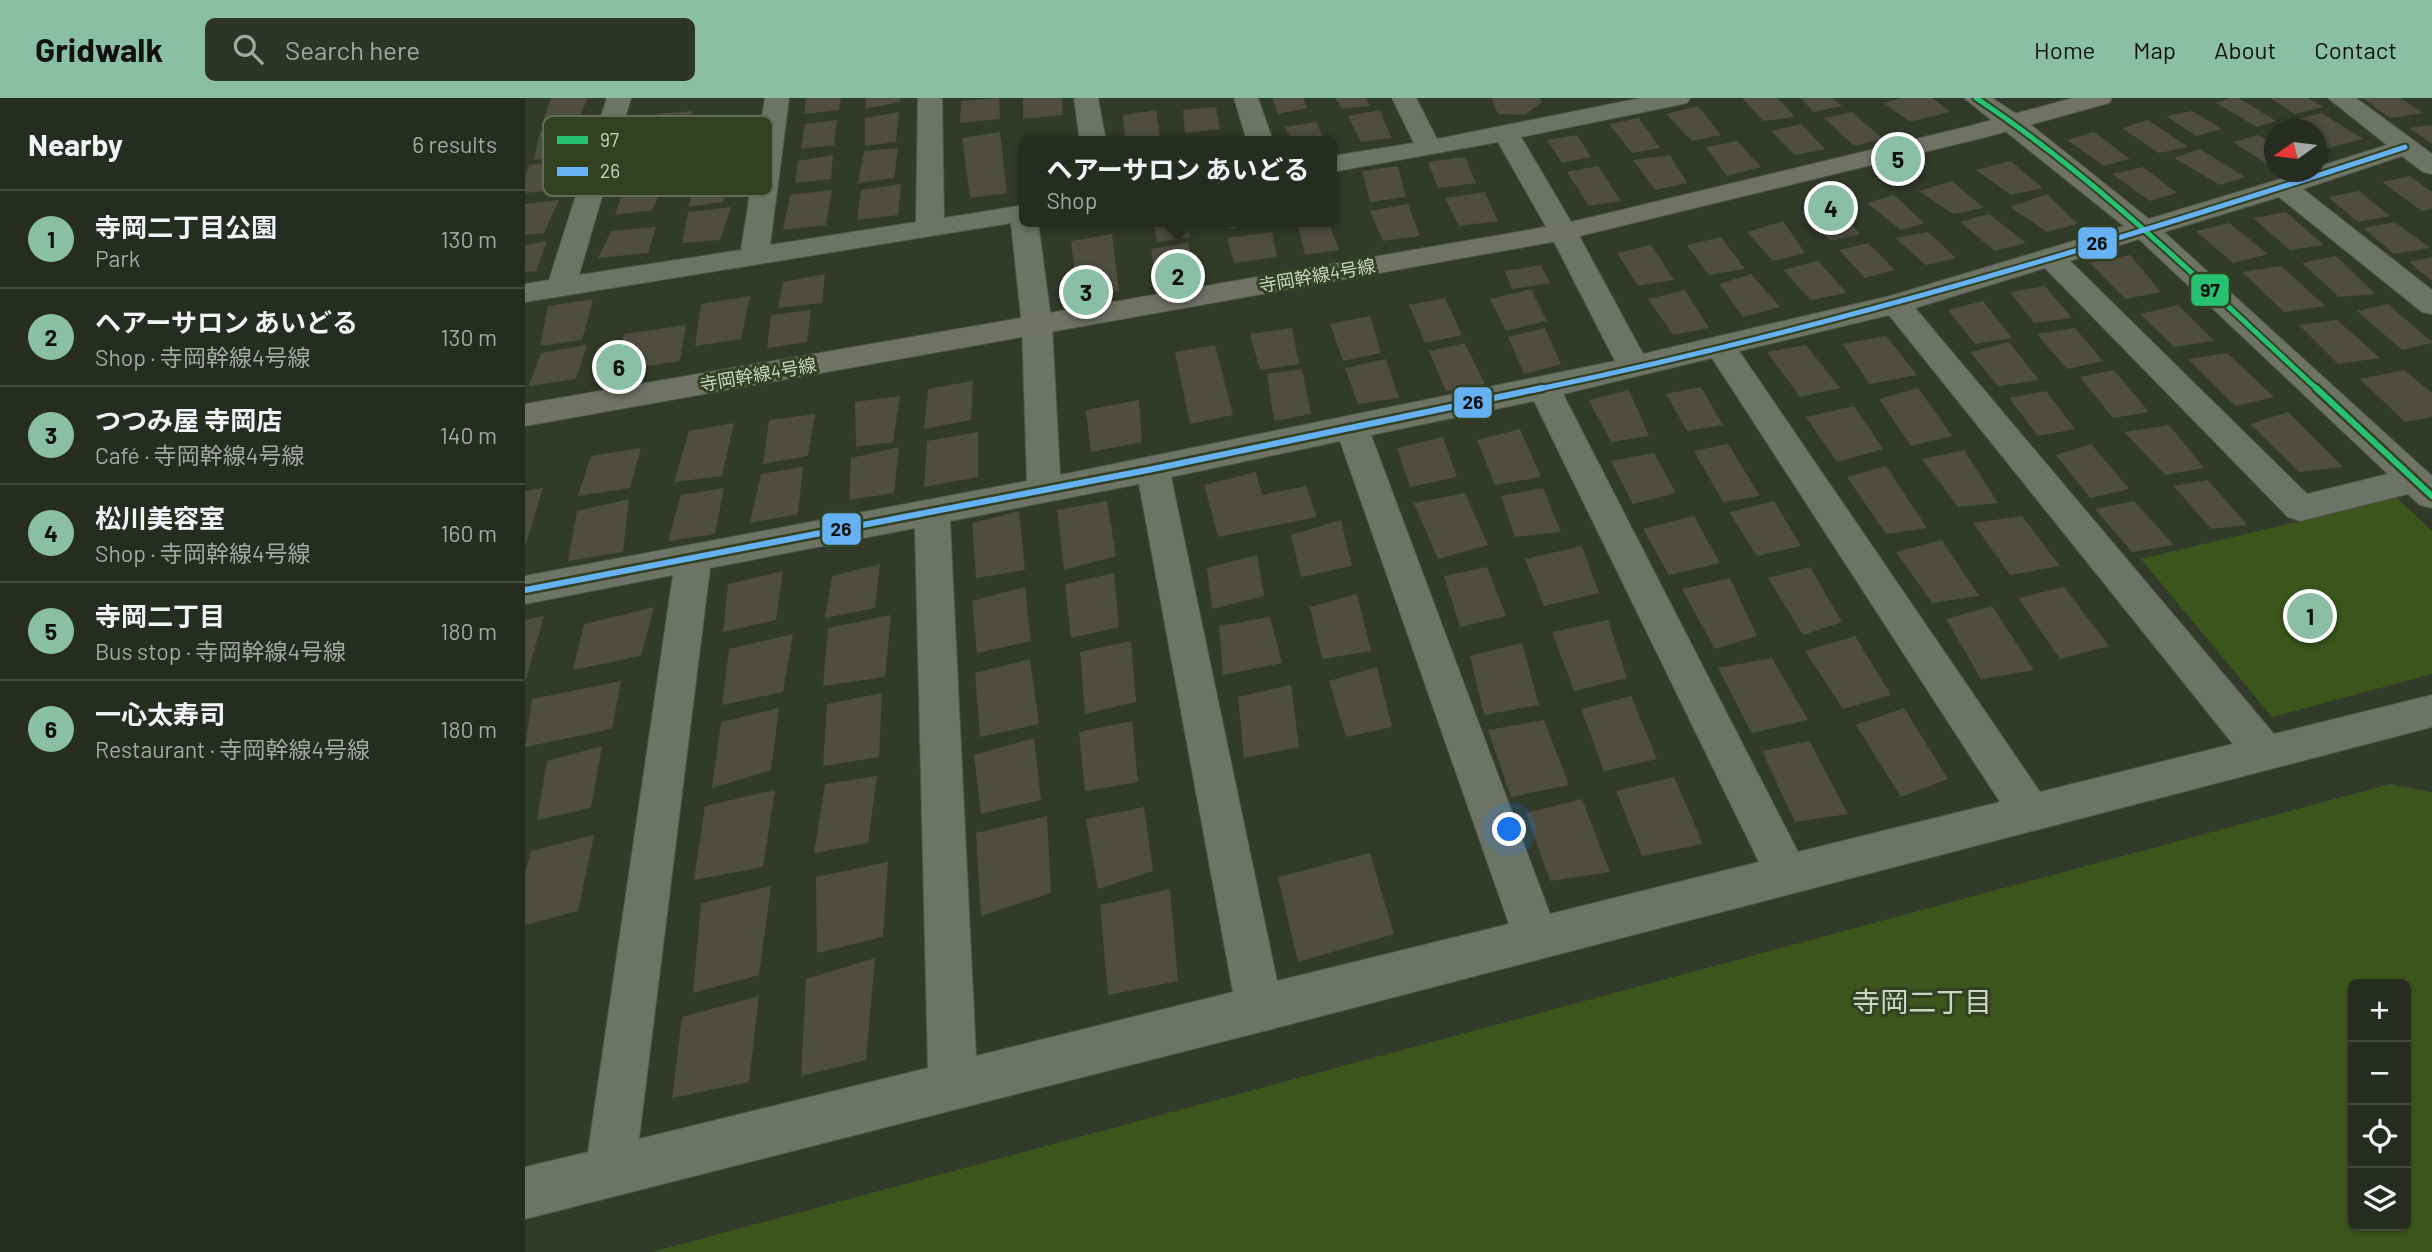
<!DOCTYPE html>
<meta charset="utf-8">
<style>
:root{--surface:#262c1f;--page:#2e3428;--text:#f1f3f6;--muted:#a4a7a4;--line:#42483d;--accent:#8abfa5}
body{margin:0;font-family:Barlow,"Noto Sans JP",sans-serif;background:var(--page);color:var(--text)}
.controls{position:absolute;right:21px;bottom:21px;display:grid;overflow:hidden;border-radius:10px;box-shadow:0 2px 5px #0004}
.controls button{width:63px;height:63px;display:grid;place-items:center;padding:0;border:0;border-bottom:2px solid var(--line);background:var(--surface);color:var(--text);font:35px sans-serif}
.compass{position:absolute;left:1739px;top:21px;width:63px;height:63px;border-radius:50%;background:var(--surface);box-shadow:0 2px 5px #0004;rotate:256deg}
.you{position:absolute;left:985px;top:732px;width:24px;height:24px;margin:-18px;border:5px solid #fff;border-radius:50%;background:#1a73e8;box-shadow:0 0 0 10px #1a73e833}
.badge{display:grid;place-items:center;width:46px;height:46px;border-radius:50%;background:var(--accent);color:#111;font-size:23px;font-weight:700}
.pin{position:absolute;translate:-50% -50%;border:4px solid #fff;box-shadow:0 2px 7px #0006}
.popup{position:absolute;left:494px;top:38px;width:318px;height:91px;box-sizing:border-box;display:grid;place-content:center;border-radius:10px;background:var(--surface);filter:drop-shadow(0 2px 5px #0005);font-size:23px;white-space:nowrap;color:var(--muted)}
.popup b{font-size:26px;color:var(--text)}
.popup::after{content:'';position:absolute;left:50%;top:100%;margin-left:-14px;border:14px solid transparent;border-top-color:var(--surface)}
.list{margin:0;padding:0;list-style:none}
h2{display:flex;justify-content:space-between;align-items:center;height:91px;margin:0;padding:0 28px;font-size:30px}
h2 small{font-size:23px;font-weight:400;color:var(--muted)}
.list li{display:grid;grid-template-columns:46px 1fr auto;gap:21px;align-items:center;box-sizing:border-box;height:98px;padding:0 28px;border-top:2px solid var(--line)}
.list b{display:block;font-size:26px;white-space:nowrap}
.list p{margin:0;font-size:23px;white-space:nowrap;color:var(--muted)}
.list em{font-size:23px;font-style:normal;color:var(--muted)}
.icon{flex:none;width:38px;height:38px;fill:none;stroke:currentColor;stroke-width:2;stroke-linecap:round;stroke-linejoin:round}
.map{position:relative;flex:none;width:1907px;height:1154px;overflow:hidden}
header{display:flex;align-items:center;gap:42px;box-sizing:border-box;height:98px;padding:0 35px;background:var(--accent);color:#111}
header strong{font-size:33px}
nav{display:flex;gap:38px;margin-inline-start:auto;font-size:24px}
.search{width:490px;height:63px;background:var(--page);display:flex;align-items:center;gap:18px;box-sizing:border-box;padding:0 24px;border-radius:10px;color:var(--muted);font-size:26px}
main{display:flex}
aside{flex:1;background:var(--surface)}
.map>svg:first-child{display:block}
.green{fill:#3c551c;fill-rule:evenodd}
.building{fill:#4e4d40}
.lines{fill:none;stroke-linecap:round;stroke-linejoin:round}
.street-casing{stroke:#505747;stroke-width:2}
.secondary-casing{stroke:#505747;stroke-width:2}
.street{fill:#6e7465;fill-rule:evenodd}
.secondary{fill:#707266;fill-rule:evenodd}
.bus-1-far1-casing{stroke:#324122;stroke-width:9}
.bus-1-casing{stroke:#324122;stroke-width:11}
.bus-2-far1-casing{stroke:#324122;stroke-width:9}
.bus-2-casing{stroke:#324122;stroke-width:11}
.bus-1-far1{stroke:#26c172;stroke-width:5}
.bus-1{stroke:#26c172;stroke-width:6}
.bus-2-far1{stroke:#66b1f2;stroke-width:5}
.bus-2{stroke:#66b1f2;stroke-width:6}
.labels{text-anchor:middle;stroke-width:6;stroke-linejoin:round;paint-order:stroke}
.far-street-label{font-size:18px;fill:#ccd5c3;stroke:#324122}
.near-neighbourhood-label{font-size:28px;fill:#ccd5c3;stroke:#324122}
.key{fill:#324122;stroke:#606d52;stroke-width:2}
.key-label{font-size:19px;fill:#ccd5c3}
.line-badge{stroke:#324122;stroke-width:2.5}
.pale-badge-label{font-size:19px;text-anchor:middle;font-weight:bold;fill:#111}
</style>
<header>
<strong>Gridwalk</strong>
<div class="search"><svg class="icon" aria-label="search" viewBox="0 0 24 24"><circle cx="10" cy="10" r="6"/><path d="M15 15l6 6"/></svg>Search here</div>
<nav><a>Home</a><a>Map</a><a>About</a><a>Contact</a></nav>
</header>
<main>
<aside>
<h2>Nearby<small>6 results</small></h2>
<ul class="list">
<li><span class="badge">1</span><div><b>寺岡二丁目公園</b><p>Park</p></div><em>130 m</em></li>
<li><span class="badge">2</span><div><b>ヘアーサロン あいどる</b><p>Shop · 寺岡幹線4号線</p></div><em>130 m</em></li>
<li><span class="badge">3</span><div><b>つつみ屋 寺岡店</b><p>Café · 寺岡幹線4号線</p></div><em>140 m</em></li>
<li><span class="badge">4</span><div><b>松川美容室</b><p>Shop · 寺岡幹線4号線</p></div><em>160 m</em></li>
<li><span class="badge">5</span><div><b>寺岡二丁目</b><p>Bus stop · 寺岡幹線4号線</p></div><em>180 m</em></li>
<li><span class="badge">6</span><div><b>一心太寿司</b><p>Restaurant · 寺岡幹線4号線</p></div><em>180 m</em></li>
</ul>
</aside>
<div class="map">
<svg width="1907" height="1154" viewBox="0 0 1907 1154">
<rect width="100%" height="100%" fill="#323a29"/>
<g class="green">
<path d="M1872,400L1907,433V576L1747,619L1616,461Z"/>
<path d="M1865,686L1907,694V1154H127ZM1828,886H1881V1128H1828Z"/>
</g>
<g class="building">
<path d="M26,0H63L53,22L17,26Z"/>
<path d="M281,0H316L314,12L279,16Z"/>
<path d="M341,0H375V4L340,11Z"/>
<path d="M474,0L475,21L435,25L436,3Z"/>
<path d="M498,0H537L538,17L498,21Z"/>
<path d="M747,0H778L782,10L753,16Z"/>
<path d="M810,0H841L845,8L817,11Z"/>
<path d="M966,0H1014L1017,4L1000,17L973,16Z"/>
<path d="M1217,0H1253L1270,19L1238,23Z"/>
<path d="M1275,0H1308L1317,8L1289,14Z"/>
<path d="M1376,0H1408L1425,14L1385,24L1359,5Z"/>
<path d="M1706,0H1714L1751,23L1732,29L1691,5Z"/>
<path d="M1745,0H1783L1798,9L1770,16Z"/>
<path d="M1837,0H1876L1898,15L1865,20Z"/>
<path d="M1173,8L1196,37L1167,43L1141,16Z"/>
<path d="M691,9L695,31L660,35L658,12Z"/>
<path d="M631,12L635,39L600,42L598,17Z"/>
<path d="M855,12L866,40L836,44L823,18Z"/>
<path d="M168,13L158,41L122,44L132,16Z"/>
<path d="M1667,13L1697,31L1671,38L1641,18Z"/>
<path d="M374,14L371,44L340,48V20Z"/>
<path d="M1327,14L1358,41L1329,48L1299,20Z"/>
<path d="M1797,15L1838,41L1803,50L1792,42V32H1776L1764,23Z"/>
<path d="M1114,20L1135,50L1107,55L1084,26Z"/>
<path d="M312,22L309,47L276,51L280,26Z"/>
<path d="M1623,22L1663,49L1634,55L1597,30Z"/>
<path d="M791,24L800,43H767L760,29Z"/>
<path d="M1276,26L1300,51L1270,57L1246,33Z"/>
<path d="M1907,27V46L1884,30Z"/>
<path d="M59,28L44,58L9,62L15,33Z"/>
<path d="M475,34L482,95L445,100L437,40Z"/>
<path d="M1569,34L1605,61L1579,68L1542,42Z"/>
<path d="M1052,37L1066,59L1037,65L1022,42Z"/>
<path d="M1733,37L1750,47V67L1745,68L1708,44Z"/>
<path d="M216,40L213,59L172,65L176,45Z"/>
<path d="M1212,43L1236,69L1202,78L1181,49Z"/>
<path d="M153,45L148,69L104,75L109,52Z"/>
<path d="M373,50L369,80L333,85L339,53Z"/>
<path d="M1675,51L1720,79L1695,87L1649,60Z"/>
<path d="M308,57L306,81L270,85L273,63Z"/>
<path d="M1145,57L1162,85L1130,92L1108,62Z"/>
<path d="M940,59L951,85L913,90L903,64Z"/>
<path d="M44,62L31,92L0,95V79L4,67Z"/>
<path d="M1485,63L1518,90L1486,97L1451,72Z"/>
<path d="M873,68L881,99L845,104L837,73Z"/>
<path d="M1073,68L1096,103L1064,108L1042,74Z"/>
<path d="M1618,69L1652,95L1625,103L1587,76Z"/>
<path d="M207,76L198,104L163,109L172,81Z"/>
<path d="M1885,78L1907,94V111L1897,113L1857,84Z"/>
<path d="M1427,83L1459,110L1428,116L1394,93Z"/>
<path d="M140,85L127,112L90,117L99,90Z"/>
<path d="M376,86L373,117L332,122L336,92Z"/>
<path d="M307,92L301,127L258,132L265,97Z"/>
<path d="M1834,93L1865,118L1833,124L1803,99Z"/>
<path d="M960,94L973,123L934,128L920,100Z"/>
<path d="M1522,96L1553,126L1522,134L1485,109Z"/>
<path d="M1369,97L1399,125L1376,132L1342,105Z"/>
<path d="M34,102L19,135L0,137V106Z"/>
<path d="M883,106L895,138L858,143L845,113Z"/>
<path d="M1309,107L1335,136L1306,143L1277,115Z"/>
<path d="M206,109L195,142L157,145L163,114Z"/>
<path d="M1761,114L1799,147L1765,152L1728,120Z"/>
<path d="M1464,116L1501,145L1470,153L1435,124Z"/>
<path d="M1258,123L1280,155L1248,163L1222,134Z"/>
<path d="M629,124H663L665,139L632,144Z"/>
<path d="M702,124H740V125L705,131Z"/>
<path d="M804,124L814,152L780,157L772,125Z"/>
<path d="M1870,124L1905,150L1869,156L1838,130Z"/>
<path d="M1704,125L1743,156L1708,165L1671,133Z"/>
<path d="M131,129L123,155L73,160L86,133Z"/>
<path d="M747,134L752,159L709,165L702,140Z"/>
<path d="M1403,134L1431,160L1401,167L1370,140Z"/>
<path d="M587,136L594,193L553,200L546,143Z"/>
<path d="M1196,139L1220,171L1184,177L1162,147Z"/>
<path d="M22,143L11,173L0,174V147Z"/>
<path d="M663,145L670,182L632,189L626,151Z"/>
<path d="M1343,145L1370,172L1340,180L1314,152Z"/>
<path d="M1126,147L1149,182L1113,188L1092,155Z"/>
<path d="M1605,157L1636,194L1600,201L1565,165Z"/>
<path d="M1811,158L1850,196L1814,199L1777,165Z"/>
<path d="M1907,159V183L1884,164Z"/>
<path d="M1293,163L1322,195L1286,202L1258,172Z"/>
<path d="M1016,167L1025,185L987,191L980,173Z"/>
<path d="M1756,168L1800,208L1759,214L1717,174Z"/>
<path d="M300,176L297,205L253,210L258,184Z"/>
<path d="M1226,176L1255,209L1218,219L1194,186Z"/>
<path d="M1520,188L1547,220L1509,225L1485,194Z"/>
<path d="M1006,191L1022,223L981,233L965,201Z"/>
<path d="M1160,192L1184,230L1148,237L1123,201Z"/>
<path d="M225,198L216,241L170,248L176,206Z"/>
<path d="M920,200L937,237L900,245L884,207Z"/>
<path d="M68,201L57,242L15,248L23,208Z"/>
<path d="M1458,203L1487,240L1450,246L1423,212Z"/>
<path d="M1863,206L1907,244V245L1877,252L1832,213Z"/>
<path d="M1653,207L1689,243L1649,249L1615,216Z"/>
<path d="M286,212L282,244L242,250L246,217Z"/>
<path d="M845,218L856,255L818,263L805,226Z"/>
<path d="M1812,222L1855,260L1813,266L1774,227Z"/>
<path d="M161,227L155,263L90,273L99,236Z"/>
<path d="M767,230L774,266L735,272L725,236Z"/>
<path d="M1020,230L1036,266L999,276L983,239Z"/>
<path d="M1550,230L1578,263L1542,271L1512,236Z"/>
<path d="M1361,238L1392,277L1345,286L1317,246Z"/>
<path d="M1484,244L1514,282L1473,288L1445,254Z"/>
<path d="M940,245L960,286L921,293L904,253Z"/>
<path d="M62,247L51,281L4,288L16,255Z"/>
<path d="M690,247L708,317L665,326L650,254Z"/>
<path d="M1281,247L1315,290L1275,299L1242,254Z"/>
<path d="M1702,255L1749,299L1710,308L1663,261Z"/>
<path d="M861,261L874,300L833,306L820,270Z"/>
<path d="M777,271L786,316L749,323L742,276Z"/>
<path d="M1589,272L1624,314L1588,320L1555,279Z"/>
<path d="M1879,272L1907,295V319L1880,324L1835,281Z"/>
<path d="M448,283L446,322L399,331L403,291Z"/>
<path d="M1176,289L1198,327L1162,333L1141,296Z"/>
<path d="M1393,290L1427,338L1386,348L1354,301Z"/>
<path d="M1104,292L1124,338L1086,344L1064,302Z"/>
<path d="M1521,293L1550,331L1513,338L1484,300Z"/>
<path d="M375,298L368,344L331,349L330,304Z"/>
<path d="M614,302L617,344L566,354L561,312Z"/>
<path d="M1329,308L1358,351L1312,364L1281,319Z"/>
<path d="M1763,314L1818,369L1774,374L1725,326Z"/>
<path d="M290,316L283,358L238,366L244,322Z"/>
<path d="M209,325L197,378L149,384L164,333Z"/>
<path d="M1644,327L1679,370L1640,377L1599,334Z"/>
<path d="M995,331L1016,379L970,387L952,342Z"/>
<path d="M453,334V379L399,389L402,343Z"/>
<path d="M918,339L932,379L885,389L872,350Z"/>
<path d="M1203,346L1235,398L1198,404L1169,353Z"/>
<path d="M1566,346L1604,391L1565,400L1531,357Z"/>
<path d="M374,349L369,395L324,402L326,360Z"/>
<path d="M116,350L105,390L53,398L66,358Z"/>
<path d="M1439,352L1473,405L1433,409L1397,361Z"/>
<path d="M1129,355L1151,395L1108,406L1086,363Z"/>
<path d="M1361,368L1402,430L1361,436L1322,379Z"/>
<path d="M278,369L273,416L225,425L236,376Z"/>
<path d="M731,374L737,397L781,388L792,419L693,439L679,387Z"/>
<path d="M1683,382L1722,427L1686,431L1649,388Z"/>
<path d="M18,390L1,446H0V393Z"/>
<path d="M199,390L190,436L143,443L156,397Z"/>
<path d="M1018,390L1036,434L990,439L976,398Z"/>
<path d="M940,395L963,447L913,461L889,405Z"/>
<path d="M104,401L98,454L43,463L52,413Z"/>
<path d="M582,403L591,458L539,472L532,412Z"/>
<path d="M1249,403L1276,448L1232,458L1204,414Z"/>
<path d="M1609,403L1649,447L1607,454L1570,411Z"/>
<path d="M494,413L500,472L451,480L447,425Z"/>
<path d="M1169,418L1195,465L1144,477L1118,431Z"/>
<path d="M1497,418L1535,468L1485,477L1448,425Z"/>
<path d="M816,422L827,468L776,479L766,437Z"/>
<path d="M1417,442L1454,498L1407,505L1371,454Z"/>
<path d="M1057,448L1074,495L1019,508L1000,461Z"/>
<path d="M732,457L739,498L687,511L682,470Z"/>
<path d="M355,466L350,510L300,520L307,478Z"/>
<path d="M962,469L981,518L935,529L919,478Z"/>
<path d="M1285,469L1317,524L1278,537L1243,480Z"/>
<path d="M258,473L251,522L198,534L203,486Z"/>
<path d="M589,475L594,529L546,540L540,486Z"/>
<path d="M1205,480L1232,538L1190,551L1157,491Z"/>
<path d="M500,489L506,543L452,555L447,503Z"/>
<path d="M1539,489L1584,548L1535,561L1493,500Z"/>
<path d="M832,496L846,553L797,561L785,509Z"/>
<path d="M1467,508L1509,572L1456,581L1421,521Z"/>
<path d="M129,509L116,558L48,572L59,526Z"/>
<path d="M366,517L360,579L298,588L303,530Z"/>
<path d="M19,518L1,581H0V522Z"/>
<path d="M745,519L757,565L698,577L694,528Z"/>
<path d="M1083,522L1102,580L1049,593L1027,534Z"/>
<path d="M268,536L258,594L197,607L204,551Z"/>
<path d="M1330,538L1366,597L1318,611L1280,553Z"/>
<path d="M606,543L611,604L560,616L555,554Z"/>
<path d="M997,545L1014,607L959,617L945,558Z"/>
<path d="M1247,560L1283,622L1227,635L1193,570Z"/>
<path d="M505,561L514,626L455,639L450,575Z"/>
<path d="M852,569L867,629L821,639L804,583Z"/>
<path d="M96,583L87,631L0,649L7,601Z"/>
<path d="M766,587L774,649L719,660L713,599Z"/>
<path d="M357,595L354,659L298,668L302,606Z"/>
<path d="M1106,598L1132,661L1079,673L1056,611Z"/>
<path d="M254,610L246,672L187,690L196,624Z"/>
<path d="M1379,610L1423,681L1376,699L1331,627Z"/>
<path d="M1019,622L1044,687L986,699L963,632Z"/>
<path d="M607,623L613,684L560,693L554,634Z"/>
<path d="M509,640L516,702L456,716L449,657Z"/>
<path d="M1284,643L1323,716L1270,724L1237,653Z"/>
<path d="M77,648L66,710L12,722L22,663Z"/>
<path d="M352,678L343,745L289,755L300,686Z"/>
<path d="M1149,679L1178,746L1117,758L1091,693Z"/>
<path d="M250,692L238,769L169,782L180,708Z"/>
<path d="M1057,701L1085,774L1025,783L1001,715Z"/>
<path d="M619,709L628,773L573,791L561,721Z"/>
<path d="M522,718L526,795L456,818L451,735Z"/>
<path d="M69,737L53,813L0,827V776L6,753Z"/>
<path d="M845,755L869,836L773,864L753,779Z"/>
<path d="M363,764L358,839L292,855L291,779Z"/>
<path d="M246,788L234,877L168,895L176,805Z"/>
<path d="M645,791L653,883L583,897L575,807Z"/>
<path d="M350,860L341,962L276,978L281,881Z"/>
<path d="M234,898L224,984L147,1000L157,919Z"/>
</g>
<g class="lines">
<defs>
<g id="street">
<path d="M82,0H106L54,177L216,152L240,0H264L245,147L391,124L393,0H417L419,120L499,107V124H513L527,228L535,377L1090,263L1024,134L973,44L807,74V58L889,45L867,0H891L912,41L1116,0H1165L1162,5L1153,7L996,39L1052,134L1118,256L1365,198L1599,128L1439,0H1467L1496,19L1624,121L1779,74H1792V69L1862,47L1803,0H1831L1907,56V76L1898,74L1877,58L1778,91L1907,192V216L1897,214L1754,99L1639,134L1907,378V410L1895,407L1883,396L1775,423L1763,419L1520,170L1390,210L1749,636L1907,597V629L735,934L0,1121V1069L63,1054L148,477L0,506V478L502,383L497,228L486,125L0,204V186L24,182ZM1614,141L1863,376L1782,396L1545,163ZM1364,217L1708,646L1515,694L1214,253ZM1187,260L1475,704L1273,754L1038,296ZM1009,303L1234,764L1025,816L846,337ZM815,343L984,826L752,883L646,379ZM614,386L708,894L451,958L425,423ZM390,430L403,970L114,1041L185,470Z"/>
<path d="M549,0H573L581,43H555Z"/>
<path d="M709,0H733L748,43H722Z"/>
</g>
<path id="secondary" d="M1548,0H1587L1584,5L1461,39L1038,142L0,328V306L1038,126L1445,28Z"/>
</defs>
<use href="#street" class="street-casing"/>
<use href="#secondary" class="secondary-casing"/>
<use href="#street" class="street"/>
<use href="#secondary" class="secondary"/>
<defs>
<path id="bus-1-far1" d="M1451,0C1576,83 1683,191 1793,292"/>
<path id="bus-1" d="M1791,290L1907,398"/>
<path id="bus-2-far1" d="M1009,292C1304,231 1594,143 1880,49"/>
<path id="bus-2" d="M0,492L628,371L1017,290"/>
</defs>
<use href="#bus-1-far1" class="bus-1-far1-casing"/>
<use href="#bus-1" class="bus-1-casing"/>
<use href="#bus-2-far1" class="bus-2-far1-casing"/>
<use href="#bus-2" class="bus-2-casing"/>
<use href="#bus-1-far1" class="bus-1-far1"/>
<use href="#bus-1" class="bus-1"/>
<use href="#bus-2-far1" class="bus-2-far1"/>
<use href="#bus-2" class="bus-2"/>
</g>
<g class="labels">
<g class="far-street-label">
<text transform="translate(792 178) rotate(-10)" y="6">寺岡幹線4号線</text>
<text transform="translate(233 277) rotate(-10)" y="6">寺岡幹線4号線</text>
</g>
<g class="near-neighbourhood-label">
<text x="1397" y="914">寺岡二丁目</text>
</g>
</g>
<rect x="18" y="18" width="230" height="80" rx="10" class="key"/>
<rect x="32" y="38" width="31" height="8" fill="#26c172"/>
<rect x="32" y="69" width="31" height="9" fill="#66b1f2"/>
<g class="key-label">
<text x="75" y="49">97</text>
<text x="75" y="80">26</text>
</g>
<g class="line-badge">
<rect x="1552" y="128" width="41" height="34" rx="7" fill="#66b1f2"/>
<rect x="1665" y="175" width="40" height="34" rx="7" fill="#26c172"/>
<rect x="928" y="288" width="40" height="33" rx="7" fill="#66b1f2"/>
<rect x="296" y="414" width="41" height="34" rx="7" fill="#66b1f2"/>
</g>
<g class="pale-badge-label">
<text x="1572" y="152">26</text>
<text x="1685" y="199">97</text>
<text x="948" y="311">26</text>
<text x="316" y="438">26</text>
</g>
</svg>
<div class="controls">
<button>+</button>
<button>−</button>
<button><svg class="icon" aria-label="locate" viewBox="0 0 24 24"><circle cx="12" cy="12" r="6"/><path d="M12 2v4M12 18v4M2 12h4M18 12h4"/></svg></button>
<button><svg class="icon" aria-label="layers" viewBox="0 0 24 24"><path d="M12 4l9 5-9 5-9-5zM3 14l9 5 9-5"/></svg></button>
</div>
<svg class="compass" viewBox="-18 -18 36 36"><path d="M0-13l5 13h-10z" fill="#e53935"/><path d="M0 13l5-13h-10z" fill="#a4a7a4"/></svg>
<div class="you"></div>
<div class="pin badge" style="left:1785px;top:518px">1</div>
<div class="pin badge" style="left:653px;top:178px">2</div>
<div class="popup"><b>ヘアーサロン あいどる</b>Shop</div>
<div class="pin badge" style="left:561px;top:194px">3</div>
<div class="pin badge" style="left:1306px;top:110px">4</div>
<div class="pin badge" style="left:1373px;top:61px">5</div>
<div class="pin badge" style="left:94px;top:269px">6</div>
</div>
</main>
